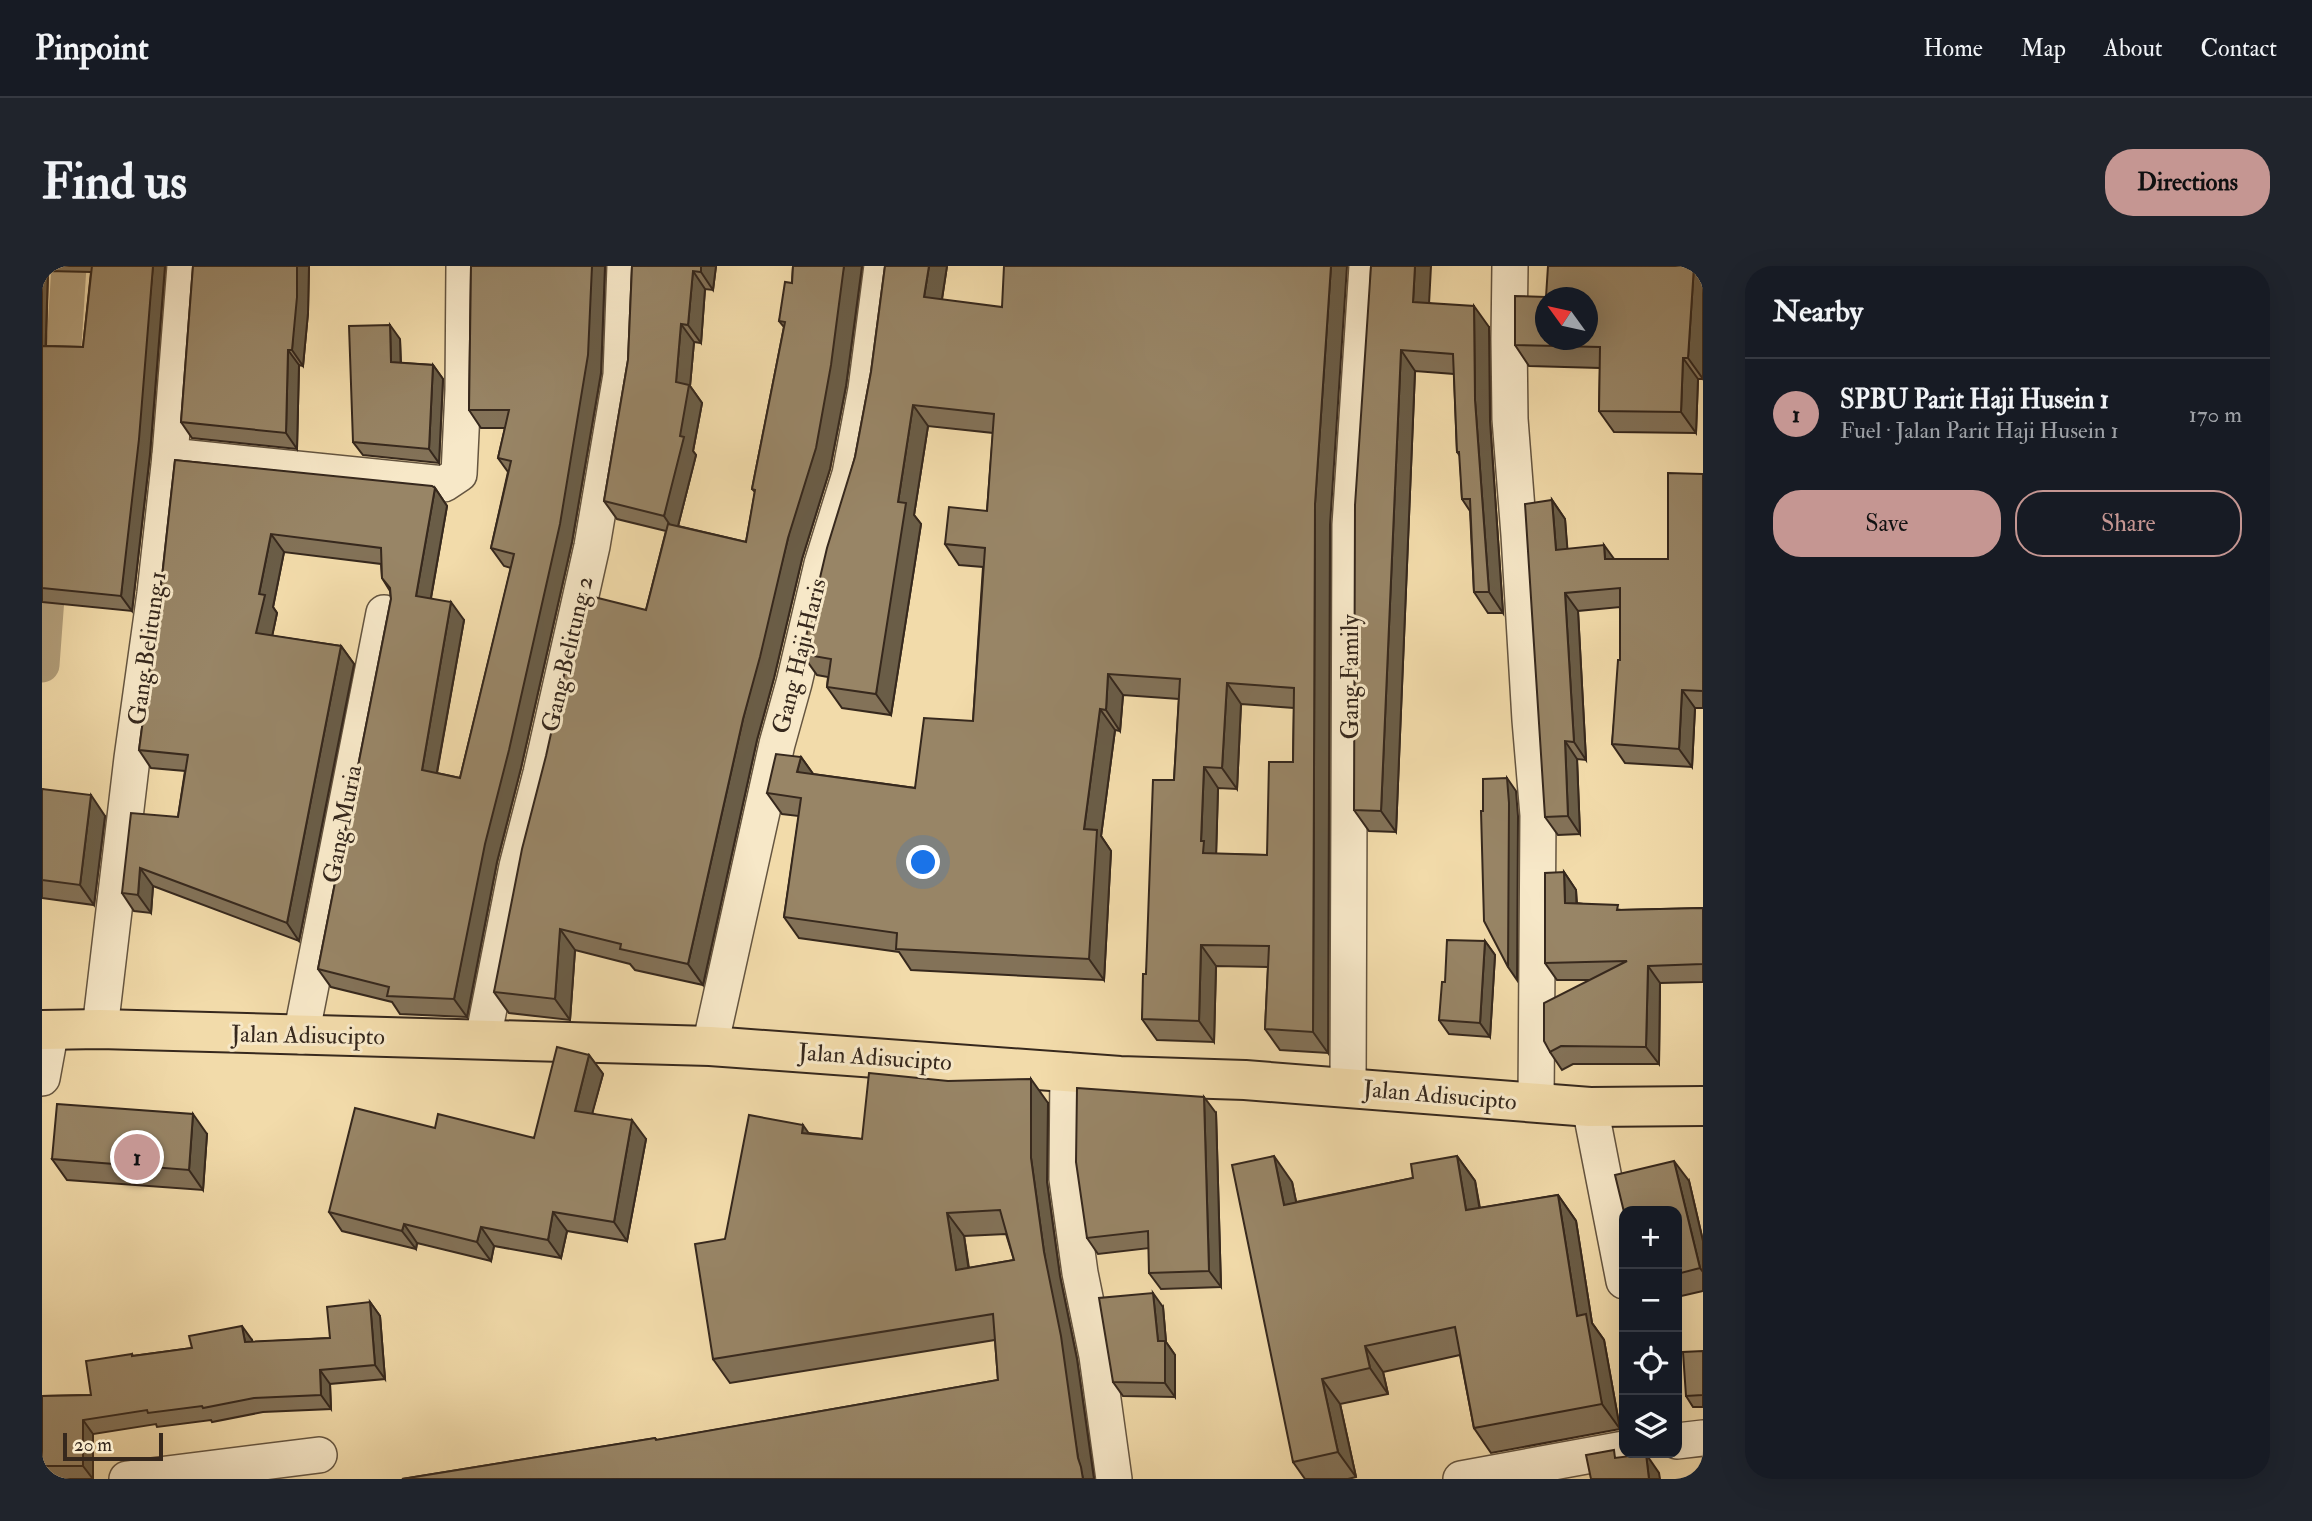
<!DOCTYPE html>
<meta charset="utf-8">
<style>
:root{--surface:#171b24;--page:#20242c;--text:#f1f3f6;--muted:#9ea1a6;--line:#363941;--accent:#c59692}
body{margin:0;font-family:"IM FELL Double Pica",serif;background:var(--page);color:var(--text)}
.controls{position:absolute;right:21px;bottom:21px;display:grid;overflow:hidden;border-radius:14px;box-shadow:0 7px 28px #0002}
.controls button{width:63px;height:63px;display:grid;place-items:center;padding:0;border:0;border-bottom:2px solid var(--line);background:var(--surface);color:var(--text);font:35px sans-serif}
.compass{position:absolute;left:1493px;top:21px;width:63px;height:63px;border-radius:50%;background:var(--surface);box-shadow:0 7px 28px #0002;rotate:303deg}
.scale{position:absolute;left:21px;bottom:18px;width:100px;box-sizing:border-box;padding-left:7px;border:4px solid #36281d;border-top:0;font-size:19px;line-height:24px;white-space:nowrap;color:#36281d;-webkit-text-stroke:5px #f7e8c8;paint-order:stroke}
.you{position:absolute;left:882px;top:597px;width:24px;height:24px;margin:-18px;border:5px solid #fff;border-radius:50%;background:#1a73e8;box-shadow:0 0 0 10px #1a73e833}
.badge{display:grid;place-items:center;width:46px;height:46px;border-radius:50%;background:var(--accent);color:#111;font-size:23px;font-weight:700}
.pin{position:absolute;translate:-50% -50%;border:4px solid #fff;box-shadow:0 2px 7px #0006}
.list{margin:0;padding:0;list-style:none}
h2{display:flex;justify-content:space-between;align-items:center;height:91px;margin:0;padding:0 28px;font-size:30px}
h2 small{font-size:23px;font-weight:400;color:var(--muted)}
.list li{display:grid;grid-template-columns:46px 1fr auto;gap:21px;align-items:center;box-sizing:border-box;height:112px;padding:0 28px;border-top:2px solid var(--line)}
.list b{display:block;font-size:26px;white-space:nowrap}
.list p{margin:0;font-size:23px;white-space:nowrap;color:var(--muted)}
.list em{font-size:23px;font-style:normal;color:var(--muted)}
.actions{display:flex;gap:14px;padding:21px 28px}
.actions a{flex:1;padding:16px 0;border:2px solid var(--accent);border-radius:28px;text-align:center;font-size:24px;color:var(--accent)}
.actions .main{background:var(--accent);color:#111}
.icon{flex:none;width:38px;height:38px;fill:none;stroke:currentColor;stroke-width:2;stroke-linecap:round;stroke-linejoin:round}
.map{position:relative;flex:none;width:1661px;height:1213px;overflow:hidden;border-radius:28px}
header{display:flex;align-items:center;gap:42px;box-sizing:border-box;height:98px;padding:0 35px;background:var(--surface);border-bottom:2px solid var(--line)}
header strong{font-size:33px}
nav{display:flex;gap:38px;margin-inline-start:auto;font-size:24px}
.intro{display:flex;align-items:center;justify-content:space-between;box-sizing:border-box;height:168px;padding:0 42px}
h1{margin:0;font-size:49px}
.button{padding:18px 32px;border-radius:28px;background:var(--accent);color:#111;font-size:24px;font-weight:700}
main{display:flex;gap:42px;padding:0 42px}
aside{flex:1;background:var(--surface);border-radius:28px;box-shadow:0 7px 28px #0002}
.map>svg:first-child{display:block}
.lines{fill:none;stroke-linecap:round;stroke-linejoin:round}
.canal{stroke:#b29e7a;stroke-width:35}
.minor-casing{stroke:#655540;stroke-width:38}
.major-casing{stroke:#36281d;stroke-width:42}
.minor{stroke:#f7e8c8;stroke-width:35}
.major{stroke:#f2dbaa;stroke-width:38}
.wall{fill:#837258;stroke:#36281d;stroke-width:2;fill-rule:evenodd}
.shaded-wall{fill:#6a5d47;stroke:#36281d;stroke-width:2}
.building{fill:#988566;stroke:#36281d;stroke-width:2;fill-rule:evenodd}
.labels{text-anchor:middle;stroke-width:6;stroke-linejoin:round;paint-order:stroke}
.street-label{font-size:24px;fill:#36281d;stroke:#f7e8c8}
</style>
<header>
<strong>Pinpoint</strong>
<nav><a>Home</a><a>Map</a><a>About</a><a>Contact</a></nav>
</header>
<div class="intro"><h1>Find us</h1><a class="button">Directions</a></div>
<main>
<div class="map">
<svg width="1661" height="1213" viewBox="0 0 1661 1213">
<rect width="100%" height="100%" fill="#f2dbaa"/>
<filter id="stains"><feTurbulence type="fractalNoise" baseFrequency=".00286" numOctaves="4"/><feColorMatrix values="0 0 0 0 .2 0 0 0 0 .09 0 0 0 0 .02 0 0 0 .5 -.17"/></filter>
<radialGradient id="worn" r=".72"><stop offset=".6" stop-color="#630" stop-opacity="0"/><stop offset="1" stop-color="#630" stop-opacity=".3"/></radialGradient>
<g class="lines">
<g class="canal">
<path d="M19,127L27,0"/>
<path d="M0,399L8,291"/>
</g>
<defs>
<g id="minor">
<path d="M1468,0L1467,73L1468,153L1477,269L1488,454L1496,549L1494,837"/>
<path d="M128,190L402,218L417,208L421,124L422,0"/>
<path d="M58,763L90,492L113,327L128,190L143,0"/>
<path d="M259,770L342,347"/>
<path d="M441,773L475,600L499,507L550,280L579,109L583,0"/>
<path d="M668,780L735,478L752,417L780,298L808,208L824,123L840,0"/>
<path d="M1026,805L1025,913L1038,1007L1055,1090L1072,1213"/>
<path d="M0,812L9,763"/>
<path d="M1306,822L1308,259L1325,0"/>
<path d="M1548,841L1582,1015"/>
<path d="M1635,1175L1661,1172"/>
<path d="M85,1213L277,1189"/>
<path d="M1419,1213L1582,1183"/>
</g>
<path id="major" d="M0,764L58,763L668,780L1078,810L1203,814L1548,841L1661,840"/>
</defs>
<use href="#minor" class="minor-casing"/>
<use href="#major" class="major-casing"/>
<use href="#minor" class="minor"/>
<use href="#major" class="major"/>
</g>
<g class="wall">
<path d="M0,0H123L108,188L90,345L0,336ZM6,5L49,6L41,81L4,80Z"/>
<path d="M151,0H267L266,47L261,100L257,99L255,183L150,172L139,156Z"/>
<path d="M429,0H563L559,107L530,276L479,502L455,596L425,751L358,748L350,736L289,721L276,703L349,333L348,325L340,312L339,298L242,286L231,341L235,347L230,370L299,380L312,398L257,675L111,620L109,647L92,645L80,627L136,551L143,505L109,502L97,484L120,311L133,194L393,222L405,240L389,332L422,354L395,507L418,512L469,302L462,300L449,282L466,206L456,192L463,162H439L427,144Z"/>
<path d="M590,0H674L671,24L663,23L659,77L652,76L648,120L660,137L651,185L654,189L636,260L704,276L713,226L710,223L742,61L737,55L750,17L751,0H820L804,120L788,203L760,293L732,412L715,474L661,719L593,704L588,698L533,684L528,754L467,747L452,726L604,344L624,265L575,253L562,235L586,94Z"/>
<path d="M843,0H905L900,33L1288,259L1286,787L1238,784L1223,763L1226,701L1174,700L1172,776L1115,774L1100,753L1104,708L1132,514L1137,433L1081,429L1078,465L1073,464L1059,570L1069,585L1062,714L869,704L857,686L757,672L742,651L757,550L740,548L725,527L759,491L771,508L873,522L931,455L941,301L917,299L903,278L945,245L951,167L886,160L872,249L879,258L849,449L800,442L785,421L786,411L775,409L760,388L813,191L829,106ZM1199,438L1252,442L1251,496L1225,589L1174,588L1176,522L1195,523Z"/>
<path d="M1329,0L1387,37L1447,61L1448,155L1461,347H1446L1432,326L1428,245L1420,233L1418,190L1415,186L1412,108L1373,105L1354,566L1327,565L1312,544Z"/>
<path d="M1661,0V113H1656L1654,167L1572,166L1557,145L1558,102L1487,100L1473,79L1504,31Z"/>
<path d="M358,73L359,97L391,99L401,113L397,197L321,189L311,176Z"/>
<path d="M1661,208V442H1653L1650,501L1583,497L1570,478L1578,394V341L1536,345L1544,494L1535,493L1538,568L1516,569L1503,551L1510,234L1523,253L1525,283L1572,293H1626Z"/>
<path d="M0,523L63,550L52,639L0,632Z"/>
<path d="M1522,606L1534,624L1535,637L1579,644L1661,642V716L1618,717L1617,798H1531L1520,804L1508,786L1549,714H1515L1503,697Z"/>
<path d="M1443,675L1453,689L1448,771L1407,768L1397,754L1403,716Z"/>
<path d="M547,789L561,808L550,847L604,873L585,975L525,965L519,992L452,980L449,995L375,977L374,983L300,965L287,946L393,862L492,872Z"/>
<path d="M1006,837L1005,916L1018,1010L1035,1093L1052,1213H360L613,1172L615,1174L956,1114L953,1074L688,1117L671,1093L683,973L767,867L820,873ZM964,968L972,994L927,1002L922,970Z"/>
<path d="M1174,847L1179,1021L1119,1023L1107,1007V982L1056,988L1045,972Z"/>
<path d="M165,868L161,924L25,914L10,893Z"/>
<path d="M1415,890L1433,915L1438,942L1516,929L1534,955L1550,1057L1562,1074L1578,1163L1449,1187L1432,1162L1418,1089L1341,1106L1346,1128L1298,1138L1314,1211L1306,1213H1263L1251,1196L1250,916L1254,936L1371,912Z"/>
<path d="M1647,915L1661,975V1025L1635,1031V945Z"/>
<path d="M328,1036L338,1050L343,1113L288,1118L289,1143L221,1146L170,1156L169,1154L115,1161L114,1158L51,1168V1213H0V1130L49,1129L90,1088L91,1090L210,1074V1076L288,1072Z"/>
<path d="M1121,1041L1124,1076L1133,1089V1131L1081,1130L1071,1116Z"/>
<path d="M1661,1085V1141H1651L1644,1130Z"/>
</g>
<g class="shaded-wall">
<path d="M0,0H3L6,5L3,96L0,91Z"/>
<path d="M111,0H123L108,188L90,345L79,330Z"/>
<path d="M255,0H267L266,47L261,100L250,84Z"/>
<path d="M550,0H563L559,107L530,276L479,502L455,596L425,751L412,733Z"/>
<path d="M659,0H674L671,24L659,6Z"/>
<path d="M802,0H820L804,120L788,203L760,293L732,412L715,474L661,719L646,698L701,453L746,272Z"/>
<path d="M887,0H905L897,52L882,31Z"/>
<path d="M1289,0H1305L1288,259L1286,787L1271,766L1273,238Z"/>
<path d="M1373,0H1389L1386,57L1371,36Z"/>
<path d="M1652,0H1661V113L1646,92Z"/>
<path d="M651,5L663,23L659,77L646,59Z"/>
<path d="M1432,40L1447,61L1448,155L1461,347L1447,326L1433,134Z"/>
<path d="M639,58L652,76L648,120L660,137L651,185L654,189L634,268L622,250L638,170L634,116Z"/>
<path d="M348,59L358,73L359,110L349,96Z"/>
<path d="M246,84L257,99L255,183L244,167Z"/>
<path d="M1359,84L1373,105L1354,566L1339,545Z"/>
<path d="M1641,92L1656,113L1654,167L1639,146Z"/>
<path d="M391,99L401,113L397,197L387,183Z"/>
<path d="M871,139L886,160L872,249L879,258L849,449L834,428L856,236Z"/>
<path d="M393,222L405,240L386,348L374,330Z"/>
<path d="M1510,234L1523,253L1527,302L1514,284Z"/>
<path d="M229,268L242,286L231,341L235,347L227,385L214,367L217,328Z"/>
<path d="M1562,279L1575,297L1563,293Z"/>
<path d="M1523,327L1536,345L1544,494L1532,476Z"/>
<path d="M409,336L422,354L392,522L380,504Z"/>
<path d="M299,380L312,398L257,675L245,657Z"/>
<path d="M1066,408L1081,429L1078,465L1064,444Z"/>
<path d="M1185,417L1199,438L1195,523L1180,502Z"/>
<path d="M1640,424L1653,442L1650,501L1637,483Z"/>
<path d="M1058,443L1073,464L1059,570L1069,585L1062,714L1047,693L1042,563Z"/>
<path d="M1523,475L1535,493L1538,568L1526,550Z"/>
<path d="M759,491L774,512L755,506Z"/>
<path d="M1162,501L1176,522L1174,593L1161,587L1159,575Z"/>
<path d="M1465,512L1474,525L1476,550L1475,714L1466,701Z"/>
<path d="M49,529L63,550L52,639L38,619Z"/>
<path d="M98,602L111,620L109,647L96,629Z"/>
<path d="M1522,606L1534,624L1535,654L1523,637Z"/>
<path d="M518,663L533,684L528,754L513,733Z"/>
<path d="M1443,675L1453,689L1448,771L1438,757Z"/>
<path d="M1159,679L1174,700L1172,776L1157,755Z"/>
<path d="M1606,700L1618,717L1617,798L1604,781Z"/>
<path d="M547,789L561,808L546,863L533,845Z"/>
<path d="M989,813L1006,837L1005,916L1018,1010L1035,1093L1052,1213H1041L1036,1192L1002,986L989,892Z"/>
<path d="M1162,831L1174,847L1179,1021L1167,1005Z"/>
<path d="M151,848L165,868L161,924L147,904Z"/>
<path d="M590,854L604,873L585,975L572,956Z"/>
<path d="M761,859L777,882L760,867Z"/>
<path d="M1232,890L1250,916L1260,964L1242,939Z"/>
<path d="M1415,890L1433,915L1442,970L1424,944Z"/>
<path d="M1632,895L1647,915L1661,975V1006L1658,1002Z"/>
<path d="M1516,929L1534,955L1550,1057L1562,1074L1578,1163L1560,1138L1535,1050Z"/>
<path d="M511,946L525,965L519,992L506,974Z"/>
<path d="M905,947L922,970L930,1028L914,1004Z"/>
<path d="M362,958L375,977L374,983L360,965Z"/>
<path d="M439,961L452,980L449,995L435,976Z"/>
<path d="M1111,1027L1121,1041L1124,1076L1133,1089V1131L1123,1117L1116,1075Z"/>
<path d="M328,1036L338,1050L343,1113L333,1099Z"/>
<path d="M200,1060L210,1074L213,1090L203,1076Z"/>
<path d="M1323,1080L1341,1106L1346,1128L1328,1102Z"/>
<path d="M278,1104L288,1118L289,1143L279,1129Z"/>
<path d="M1280,1113L1298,1138L1314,1211L1296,1186Z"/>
<path d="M41,1154L51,1168V1213L41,1200Z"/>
<path d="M1604,1188L1617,1207L1618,1213H1607Z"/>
</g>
<g class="building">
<path d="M50,0H111L97,173L79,330L0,322V80L41,81Z"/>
<path d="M151,0H255V31L250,84H246L244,167L139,156Z"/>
<path d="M429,0H550L546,89L518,258L467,484L443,578L412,733L345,730L347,721L276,703L349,333L348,322L340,312L339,282L229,268L217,328L223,329L214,367L299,380L245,657L98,602L96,629L80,627L89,547L136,551L146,489L97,484L120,311L133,194L390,220L393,222L374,330L409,336L380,504L418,512L472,288L449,282L469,195L456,192L467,144H427Z"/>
<path d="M590,0H659V6L651,5L646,59L639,58L634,116L647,119L638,170L642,171L622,250L562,235L586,94Z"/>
<path d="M751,0H802L789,99L774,182L746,272L718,391L701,453L646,698L578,683L579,678L518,663L513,733L452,726L480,583L504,490L540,328L604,344L626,258L704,276L713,224L710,223L743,56L737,55L743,16L750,17Z"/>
<path d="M843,0H887L882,31L960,41L962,0H1289L1273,238L1271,766L1223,763L1227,680L1159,679L1157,755L1100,753L1101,708H1104L1111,514H1132L1138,413L1066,408L1064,444L1058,443L1042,563L1055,564L1047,693L854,683L855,667L742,651L759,532L725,527L734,488L759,491L755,506L873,522L882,452L931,455L943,282L903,278L907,241L945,245L952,148L871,139L856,236L864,237L834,428L785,421L789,393L760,388L785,282L813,191L829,106ZM1185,417L1252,422L1251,496H1227L1225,589L1161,587L1162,575H1159L1162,501L1180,502Z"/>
<path d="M1329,0H1373L1371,36L1432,40L1433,134L1447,326H1432L1428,233H1420L1417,186H1415L1411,88L1359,84L1339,545L1312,544L1313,239Z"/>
<path d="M1506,0H1652L1646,92H1641L1639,146L1557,145L1558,81L1473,79V30L1504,31ZM1503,32H1545V74H1503Z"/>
<path d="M348,59L349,96L391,99L387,183L311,176L307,60Z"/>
<path d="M1626,207L1661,208V425L1640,424L1637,483L1570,478L1576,394H1578V322L1523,327L1532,476L1523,475L1526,550L1503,551L1483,238L1510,234L1514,284L1562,279L1563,293H1626Z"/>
<path d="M1465,512L1467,537L1466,701L1442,655L1439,545H1441V513Z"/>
<path d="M0,523L49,529L38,619L0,614Z"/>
<path d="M1522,606L1523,637L1576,639L1575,644L1661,642V698L1606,700L1604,781L1519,780L1508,786L1502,775V737L1585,695L1503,697V607Z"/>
<path d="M1405,674L1443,675L1438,757L1397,754L1400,716H1403Z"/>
<path d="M515,781L547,789L533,845L590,854L572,956L511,946L506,974L439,961L435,976L362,958L360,965L287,946L313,842L393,862L396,848L492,872Z"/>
<path d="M827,807L906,815L989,813V892L1002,986L1019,1070L1036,1192L1039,1201L1041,1213H360L613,1172L614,1174L956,1114L951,1048L671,1093L653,978L683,973L707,849L761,859L760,867L820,873ZM958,944L972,994L914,1004L905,947Z"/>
<path d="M1035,822L1162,831L1167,1005L1107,1007L1106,965L1045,972L1034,896Z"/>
<path d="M15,838L151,848L147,904L10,893Z"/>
<path d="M1232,890L1242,939L1371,912L1369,898L1415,890L1424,944L1516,929L1535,1050L1544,1048L1560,1138L1432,1162L1413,1061L1323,1080L1328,1102L1280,1113L1296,1186L1251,1196L1190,899Z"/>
<path d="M1632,895L1658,1002L1635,1008V945L1582,946L1573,909Z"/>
<path d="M1111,1027L1116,1075H1123V1117L1071,1116L1057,1032Z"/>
<path d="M328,1036L333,1099L278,1104L279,1129L212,1132L161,1142L160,1140L106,1147L105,1144L41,1154V1200H0V1130L49,1129L44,1095L90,1088V1090L150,1082L147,1070L200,1060L203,1076L288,1072L285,1041Z"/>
<path d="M1661,1085V1129L1644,1130L1641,1086Z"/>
<path d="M1572,1184L1573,1192L1604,1188L1607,1213H1549L1544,1189Z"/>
</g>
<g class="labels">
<g class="street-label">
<text transform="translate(105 382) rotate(-82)" y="8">Gang Belitung 1</text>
<text transform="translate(525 388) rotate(-77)" y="8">Gang Belitung 2</text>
<text transform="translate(757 390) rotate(-76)" y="8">Gang Haji Haris</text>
<text transform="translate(1308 411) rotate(-90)" y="8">Gang Family</text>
<text transform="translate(300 558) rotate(-79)" y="8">Gang Muria</text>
<text transform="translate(266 769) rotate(1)" y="8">Jalan Adisucipto</text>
<text transform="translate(833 791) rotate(4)" y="8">Jalan Adisucipto</text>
<text transform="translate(1398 829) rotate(5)" y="8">Jalan Adisucipto</text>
</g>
</g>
<rect width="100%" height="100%" filter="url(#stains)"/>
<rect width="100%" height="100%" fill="url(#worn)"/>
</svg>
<div class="controls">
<button>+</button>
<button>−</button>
<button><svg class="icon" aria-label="locate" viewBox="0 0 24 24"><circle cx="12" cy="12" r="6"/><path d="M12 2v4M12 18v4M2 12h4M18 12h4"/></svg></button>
<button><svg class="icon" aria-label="layers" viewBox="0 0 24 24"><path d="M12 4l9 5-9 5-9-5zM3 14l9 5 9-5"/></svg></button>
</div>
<svg class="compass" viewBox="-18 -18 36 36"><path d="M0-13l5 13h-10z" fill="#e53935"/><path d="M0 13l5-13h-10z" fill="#9ea1a6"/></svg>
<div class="scale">20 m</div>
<div class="you"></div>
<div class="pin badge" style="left:95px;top:891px">1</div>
</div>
<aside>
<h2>Nearby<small></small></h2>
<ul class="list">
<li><span class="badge">1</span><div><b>SPBU Parit Haji Husein 1</b><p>Fuel · Jalan Parit Haji Husein 1</p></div><em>170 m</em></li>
</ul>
<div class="actions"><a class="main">Save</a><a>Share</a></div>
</aside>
</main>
